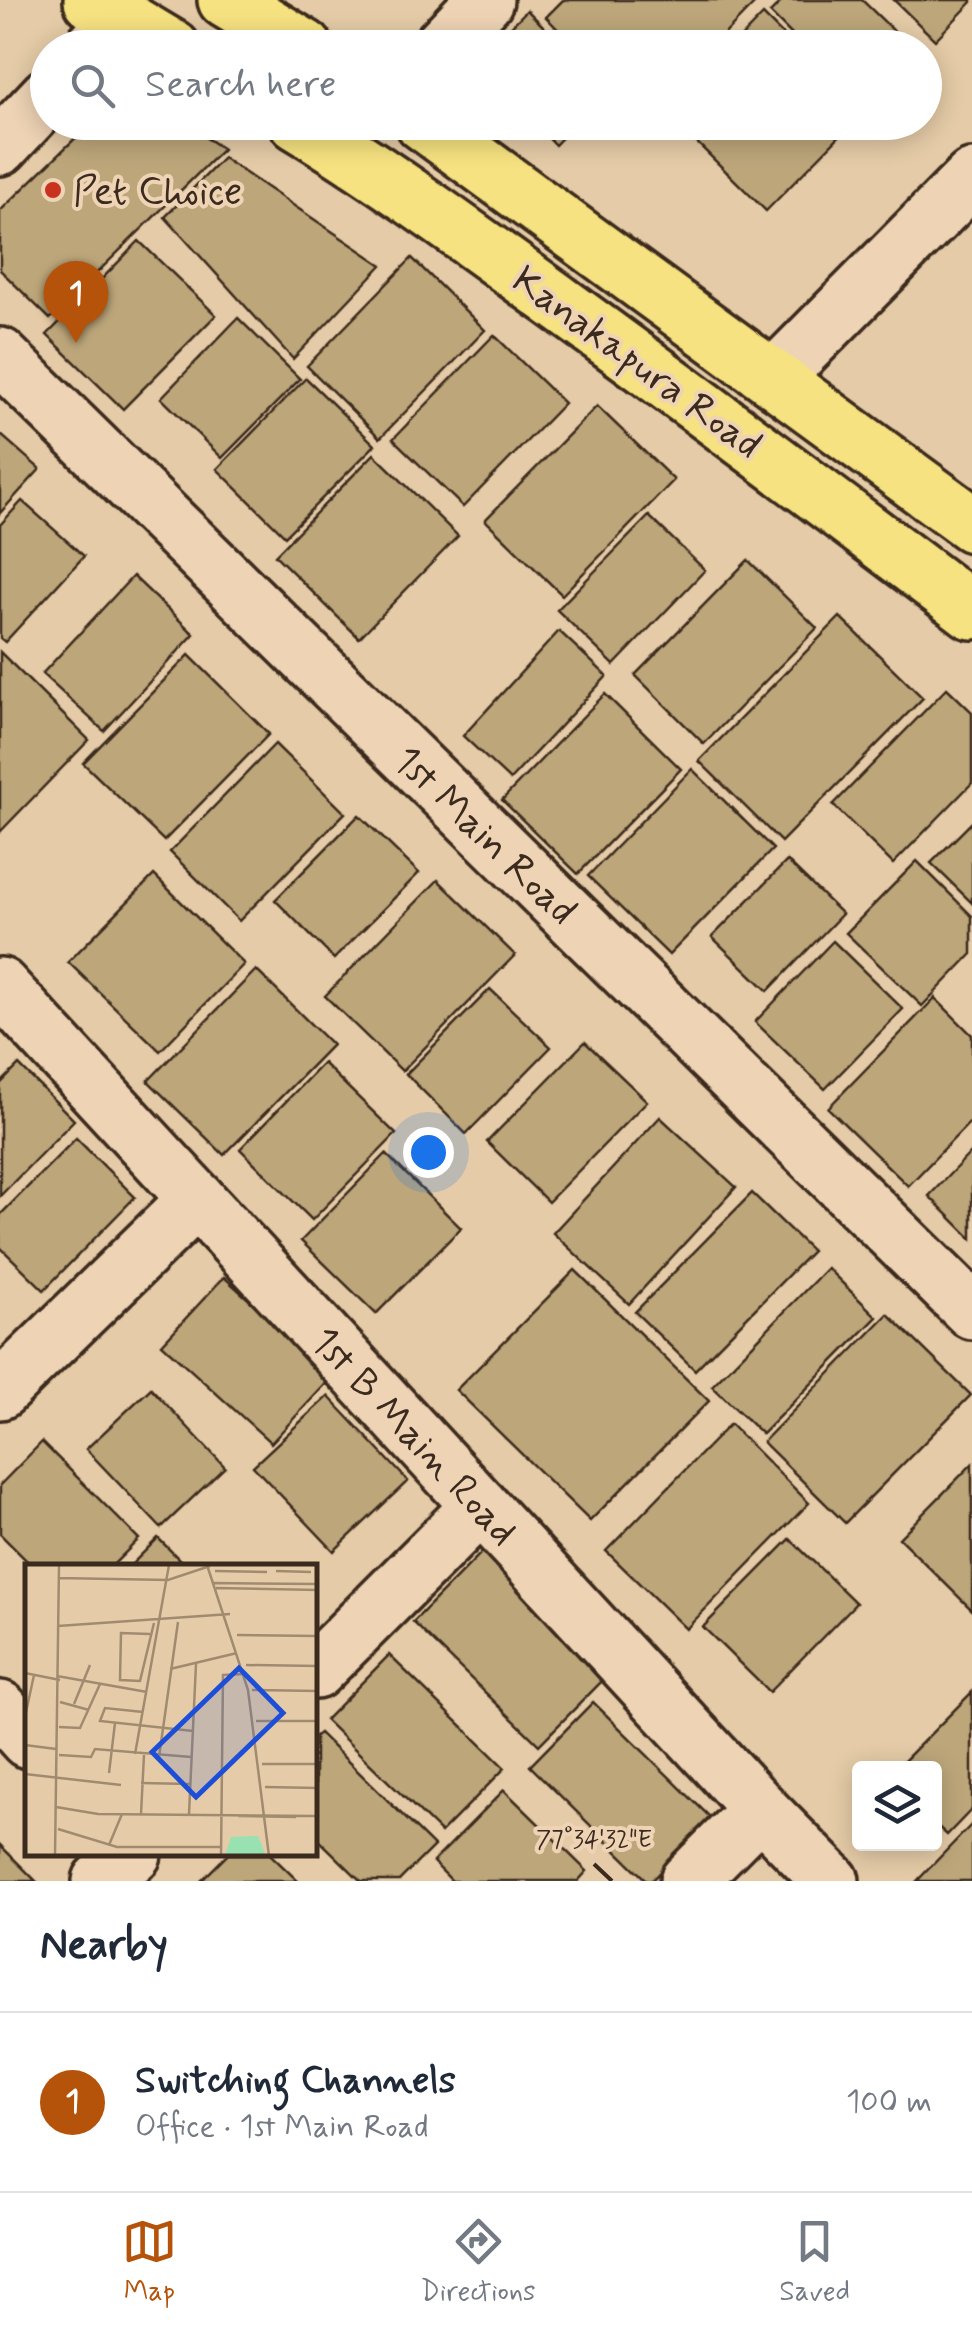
<!DOCTYPE html>
<meta charset="utf-8">
<style>
:root{--surface:#fff;--page:#f2f2f3;--text:#1f2937;--muted:#747a83;--line:#e0e1e3;--accent:#b45309}
body{margin:0;font-family:Mynerve,sans-serif;background:var(--page);color:var(--text)}
.controls{position:absolute;right:30px;bottom:30px;display:grid;overflow:hidden;border-radius:10px;box-shadow:0 5px 25px #0003}
.controls button{width:90px;height:90px;display:grid;place-items:center;padding:0;border:0;border-bottom:2px solid var(--line);background:var(--surface);color:var(--text);font:50px sans-serif}
.you{position:absolute;left:428px;top:1152px;width:35px;height:35px;margin:-25px;border:8px solid #fff;border-radius:50%;background:#1a73e8;box-shadow:0 0 0 15px #1a73e833}
.badge{display:grid;place-items:center;width:65px;height:65px;border-radius:50%;background:var(--accent);color:#fff;font-size:32px;font-weight:700}
.pin{position:absolute;translate:-50% -82px;filter:drop-shadow(0 2px 5px #0008)}
.pin::after{content:'';position:absolute;top:52px;width:35px;height:30px;background:inherit;clip-path:polygon(0 0,100% 0,50% 100%)}
.list{margin:0;padding:0;list-style:none}
h2{display:flex;justify-content:space-between;align-items:center;height:130px;margin:0;padding:0 40px;font-size:42px}
h2 small{font-size:32px;font-weight:400;color:var(--muted)}
.list li{display:grid;grid-template-columns:65px 1fr auto;gap:30px;align-items:center;box-sizing:border-box;height:180px;padding:0 40px;border-top:2px solid var(--line)}
.list b{display:block;font-size:38px;white-space:nowrap}
.list p{margin:0;font-size:32px;white-space:nowrap;color:var(--muted)}
.list em{font-size:32px;font-style:normal;color:var(--muted)}
.icon{flex:none;width:55px;height:55px;fill:none;stroke:currentColor;stroke-width:2;stroke-linecap:round;stroke-linejoin:round}
.map{position:relative;flex:none;width:972px;height:1881px;overflow:hidden}
.search{position:absolute;background:var(--surface);box-shadow:0 5px 25px #0003;left:30px;right:30px;top:30px;height:110px;display:flex;align-items:center;gap:25px;box-sizing:border-box;padding:0 35px;border-radius:55px;color:var(--muted);font-size:38px}
.sheet{height:310px;background:var(--surface)}
nav{display:flex;justify-content:space-around;align-items:center;box-sizing:border-box;height:140px;border-top:2px solid var(--line);background:var(--surface);font-size:28px;color:var(--muted)}
nav a{display:grid;justify-items:center;gap:5px}
nav .on{color:var(--accent)}
.map>svg:first-child{display:block}
.building{fill:#bda67a;stroke:#3b2a1e;stroke-width:2.5}
.lines{fill:none;stroke-linecap:round;stroke-linejoin:round}
.street-casing{stroke:#3b2a1e;stroke-width:62}
.secondary-casing{stroke:#3b2a1e;stroke-width:62}
.primary-casing{stroke:#3b2a1e;stroke-width:62}
.street{stroke:#eed3b5;stroke-width:55}
.secondary{stroke:#eed3b5;stroke-width:55}
.primary{stroke:#f6e281;stroke-width:55}
.ticks{fill:none;stroke:#3b2a1e;stroke-width:4}
.poi-dot{fill:#c8321e;stroke:#eed3b5;stroke-width:4}
.labels{text-anchor:middle;stroke-width:8;stroke-linejoin:round;paint-order:stroke}
.poi-label{font-size:40px;fill:#3b2a1e;stroke:#eed3b5;text-anchor:start}
.street-label{font-size:40px;fill:#3b2a1e;stroke:#eed3b5}
.inset-road{fill:none;stroke:#a18b70;stroke-width:2.5}
.view{fill:#1d4ed8;fill-opacity:0.15;stroke:#1d4ed8;stroke-width:5}
.inset-edge{fill:none;stroke:#3b2a1e;stroke-width:5}
.ticks-label{font-size:25px;text-anchor:middle;fill:#3b2a1e;stroke:#eed3b5;stroke-width:8;stroke-linejoin:round;paint-order:stroke}
</style>
<div class="map">
<svg width="972" height="1881" viewBox="0 0 972 1881">
<rect width="100%" height="100%" fill="#e5cba7"/>
<filter id="ink" filterUnits="userSpaceOnUse"><feTurbulence type="fractalNoise" baseFrequency=".01" numOctaves="2"/><feDisplacementMap in="SourceGraphic" scale="20" xChannelSelector="R" yChannelSelector="G"/><feConvolveMatrix kernelMatrix="1 2 1 2 8 2 1 2 1" color-interpolation-filters="sRGB"/></filter>
<g filter="url(#ink)">
<g class="building">
<path d="M563,0H750L754,4L711,48H576L546,17Z"/>
<path d="M783,0H862L895,32L879,48H805L770,13Z"/>
<path d="M894,0H972V2L935,40Z"/>
<path d="M527,10L565,48H490Z"/>
<path d="M763,15L796,48H731Z"/>
<path d="M92,122H182L223,149L50,319L0,270V211Z"/>
<path d="M533,122H577L555,145Z"/>
<path d="M676,122H853L766,211Z"/>
<path d="M223,158L382,265L293,359L165,217Z"/>
<path d="M139,241L216,315L123,409L47,335Z"/>
<path d="M412,258L485,330L380,438L307,366Z"/>
<path d="M238,318L300,379L222,458L161,398Z"/>
<path d="M494,335L564,403L463,507L393,439Z"/>
<path d="M306,378L375,445L285,536L217,469Z"/>
<path d="M597,406L674,480L562,595L485,520Z"/>
<path d="M0,434L40,469L0,513Z"/>
<path d="M374,454L458,536L359,638L275,555Z"/>
<path d="M22,501L84,556L5,642L0,638V525Z"/>
<path d="M649,516L705,570L614,665L557,610Z"/>
<path d="M748,560L817,628L704,744L635,675Z"/>
<path d="M133,576L194,634L104,731L42,674Z"/>
<path d="M840,617L923,698L781,842L699,761Z"/>
<path d="M559,631L607,676L510,780L463,736Z"/>
<path d="M0,652L89,740L0,832Z"/>
<path d="M189,655L269,734L164,841L83,763Z"/>
<path d="M947,688L972,712V783L893,864L833,805Z"/>
<path d="M605,694L681,769L578,874L502,800Z"/>
<path d="M275,744L345,813L239,921L170,852Z"/>
<path d="M692,769L773,849L669,955L588,876Z"/>
<path d="M359,815L419,873L334,959L275,900Z"/>
<path d="M972,822V903L931,863Z"/>
<path d="M787,861L842,914L768,991L712,937Z"/>
<path d="M917,861L972,916V954L922,1006L846,933Z"/>
<path d="M154,875L244,964L160,1051L68,962Z"/>
<path d="M438,880L515,955L402,1071L325,996Z"/>
<path d="M833,941L903,1009L825,1089L755,1022Z"/>
<path d="M256,970L332,1045L224,1155L148,1081Z"/>
<path d="M490,989L551,1047L466,1134L406,1074Z"/>
<path d="M935,998L972,1035V1120L908,1186L828,1108Z"/>
<path d="M585,1042L647,1101L548,1202L487,1142Z"/>
<path d="M323,1063L396,1134L312,1220L240,1149Z"/>
<path d="M19,1065L74,1120L0,1196V1084Z"/>
<path d="M660,1117L736,1187L629,1304L553,1233Z"/>
<path d="M76,1138L135,1197L44,1290L0,1247V1215Z"/>
<path d="M972,1151V1239L929,1196Z"/>
<path d="M386,1154L461,1228L376,1314L301,1241Z"/>
<path d="M752,1193L812,1251L695,1370L635,1312Z"/>
<path d="M827,1268L877,1317L762,1434L712,1386Z"/>
<path d="M575,1270L709,1401L590,1521L456,1390Z"/>
<path d="M224,1277L333,1376L271,1443L162,1344Z"/>
<path d="M888,1314L971,1395L845,1523L763,1442Z"/>
<path d="M151,1388L225,1467L161,1528L86,1449Z"/>
<path d="M328,1396L408,1481L334,1551L253,1466Z"/>
<path d="M730,1424L809,1503L686,1629L606,1551Z"/>
<path d="M42,1442L139,1539L112,1566H32L0,1534V1485Z"/>
<path d="M972,1464V1610L899,1538Z"/>
<path d="M158,1538L186,1566H130Z"/>
<path d="M790,1539L856,1603L769,1692L703,1627Z"/>
<path d="M485,1549L611,1672L539,1745L413,1622Z"/>
<path d="M389,1655L505,1768L441,1833L325,1720Z"/>
<path d="M972,1692V1809L947,1835L934,1823V1768H897Z"/>
<path d="M593,1702L712,1819L651,1881H647L530,1766Z"/>
<path d="M319,1733L434,1846L399,1881H361L315,1836V1736Z"/>
<path d="M504,1790L587,1871L578,1881H452L433,1862Z"/>
<path d="M972,1824V1881H917Z"/>
<path d="M0,1845L36,1881H0Z"/>
<path d="M228,1854H270L298,1881H201Z"/>
</g>
<g class="lines">
<defs>
<g id="street">
<path d="M92,48L121,17"/>
<path d="M439,48L485,0"/>
<path d="M0,147L48,96"/>
<path d="M0,356L972,1311"/>
<path d="M0,986L760,1809L831,1881"/>
<path d="M0,1391L197,1199"/>
<path d="M315,1671L480,1506"/>
<path d="M0,1709L28,1740"/>
<path d="M101,1881L133,1854"/>
<path d="M688,1881L760,1809"/>
</g>
<path id="secondary" d="M774,378L972,178"/>
<g id="primary">
<path d="M92,0L172,48"/>
<path d="M226,0L305,48"/>
<path d="M297,122C388,177 473,241 559,303C698,404 835,507 972,611"/>
<path d="M423,122L972,524"/>
</g>
</defs>
<use href="#street" class="street-casing"/>
<use href="#secondary" class="secondary-casing"/>
<use href="#primary" class="primary-casing"/>
<use href="#street" class="street"/>
<use href="#secondary" class="secondary"/>
<use href="#primary" class="primary"/>
</g>
</g>
<path class="ticks" d="M594,1864L612,1881"/>
<circle class="poi-dot" cx="53" cy="190" r="10"/>
<g class="labels">
<g class="poi-label">
<text x="73" y="204">Pet Choice</text>
</g>
<g class="street-label">
<text transform="translate(638 361) rotate(36)" y="14">Kanakapura Road</text>
<text transform="translate(486 834) rotate(44)" y="14">1st Main Road</text>
<text transform="translate(415 1435) rotate(47)" y="14">1st B Main Road</text>
</g>
</g>
<g transform="translate(25 1564)">
<rect width="292" height="292" fill="#e5cba7"/>
<path d="M233,272L241,292H200L206,273Z" fill="#98e1b1"/>
<path class="inset-road" d="M182,1L223,126L244,292M190,7L242,8M251,7L286,8M33,14L143,16L185,2M189,19L293,20M191,24L293,26M33,62L205,50M125,70L96,69L95,116L115,117L129,59M212,71L293,72M221,101L293,102M145,105L212,89M0,109L35,116M32,112L122,128M227,126L293,127M35,138L64,146M49,140L65,101M118,148L80,144L75,157L168,167M0,153L9,111M231,157H293M34,163L55,164L75,120M0,181L31,185M110,190L144,1M34,191L66,193L70,185L166,193M134,193L153,58M237,200H293M84,209L90,159M0,210L96,221M116,219L165,220M240,223L293,224M31,243L73,250L293,252M116,250L119,191M164,250L171,100M213,252L271,253M33,265L92,283H196M84,281L97,250M30,292L34,1M196,292L198,111L219,110"/>
<path class="view" d="M214,104L258,149L171,233L127,188Z"/>
<rect width="292" height="292" class="inset-edge"/>
</g>
<g class="ticks-label">
<text x="594" y="1847">77°34'32"E</text>
</g>
</svg>
<div class="controls">
<button><svg class="icon" aria-label="layers" viewBox="0 0 24 24"><path d="M12 4l9 5-9 5-9-5zM3 14l9 5 9-5"/></svg></button>
</div>
<div class="you"></div>
<div class="pin badge" style="left:76px;top:343px">1</div>
<div class="search"><svg class="icon" aria-label="search" viewBox="0 0 24 24"><circle cx="10" cy="10" r="6"/><path d="M15 15l6 6"/></svg>Search here</div>
</div>
<section class="sheet">
<h2>Nearby<small></small></h2>
<ul class="list">
<li><span class="badge">1</span><div><b>Switching Channels</b><p>Office · 1st Main Road</p></div><em>100 m</em></li>
</ul>
</section>
<nav>
<a class="on"><svg class="icon" aria-label="map" viewBox="0 0 24 24"><path d="M3 6l6-2 6 2 6-2v14l-6 2-6-2-6 2zM9 4v14M15 6v14"/></svg>Map</a>
<a><svg class="icon" aria-label="directions" viewBox="0 0 24 24"><path d="M12 3l9 9-9 9-9-9zM9 14v-3h6M13 9l2 2-2 2"/></svg>Directions</a>
<a><svg class="icon" aria-label="saved" viewBox="0 0 24 24"><path d="M7 4h10v16l-5-4-5 4z"/></svg>Saved</a>
</nav>
